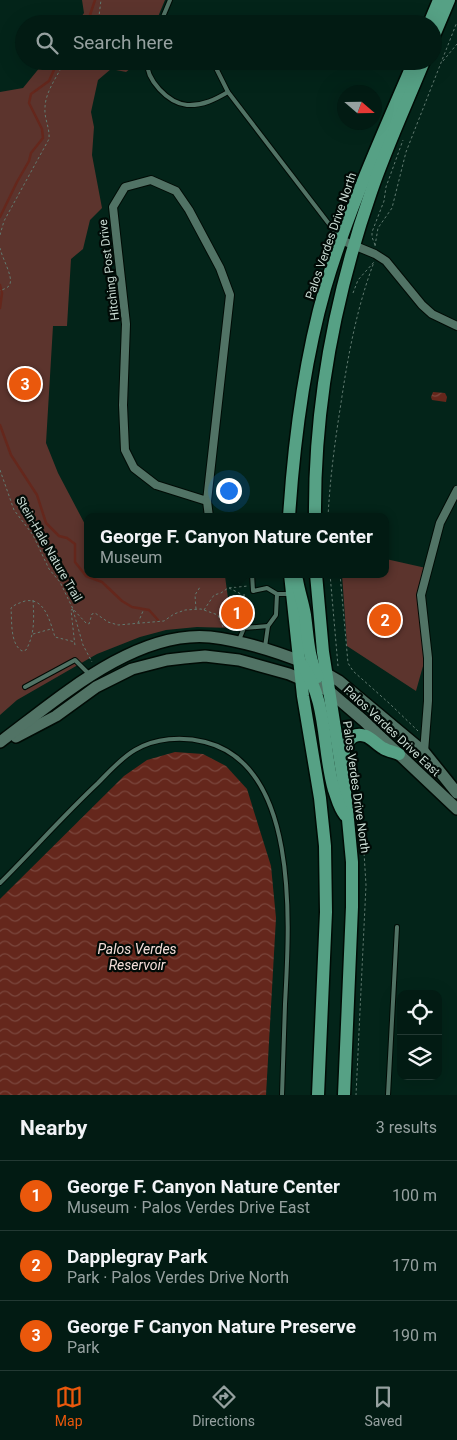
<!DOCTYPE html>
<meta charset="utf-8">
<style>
:root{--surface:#021b13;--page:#102821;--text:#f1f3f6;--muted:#96a1a0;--line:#233933;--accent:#ea580c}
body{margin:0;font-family:Roboto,sans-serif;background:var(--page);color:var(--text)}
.controls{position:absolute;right:15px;bottom:15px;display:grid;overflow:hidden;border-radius:10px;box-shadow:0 5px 20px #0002}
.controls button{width:45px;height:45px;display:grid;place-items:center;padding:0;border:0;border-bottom:1px solid var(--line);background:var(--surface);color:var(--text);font:25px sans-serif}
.compass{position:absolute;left:337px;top:85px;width:45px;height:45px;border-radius:50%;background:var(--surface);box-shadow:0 5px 20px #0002;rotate:110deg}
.you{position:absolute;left:228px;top:490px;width:18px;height:18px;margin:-12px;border:4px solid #fff;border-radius:50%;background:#1a73e8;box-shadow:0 0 0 8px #1a73e833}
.badge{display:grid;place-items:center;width:32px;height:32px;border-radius:50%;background:var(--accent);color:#fff;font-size:16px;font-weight:700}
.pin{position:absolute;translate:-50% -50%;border:2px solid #fff;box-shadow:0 1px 5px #0006}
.popup{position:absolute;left:84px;top:513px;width:305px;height:65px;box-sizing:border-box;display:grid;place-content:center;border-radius:10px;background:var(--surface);filter:drop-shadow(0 1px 4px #0005);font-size:16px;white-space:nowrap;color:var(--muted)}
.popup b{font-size:19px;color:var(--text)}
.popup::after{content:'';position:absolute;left:50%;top:100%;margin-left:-10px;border:10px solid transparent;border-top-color:var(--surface)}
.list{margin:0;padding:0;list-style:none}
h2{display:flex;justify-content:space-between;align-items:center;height:65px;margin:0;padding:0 20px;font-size:21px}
h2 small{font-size:16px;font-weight:400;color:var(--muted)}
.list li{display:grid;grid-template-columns:32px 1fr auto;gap:15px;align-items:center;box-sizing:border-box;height:70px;padding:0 20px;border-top:1px solid var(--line)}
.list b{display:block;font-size:19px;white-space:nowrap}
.list p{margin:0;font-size:16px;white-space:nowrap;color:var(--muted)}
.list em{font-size:16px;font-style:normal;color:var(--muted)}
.icon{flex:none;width:28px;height:28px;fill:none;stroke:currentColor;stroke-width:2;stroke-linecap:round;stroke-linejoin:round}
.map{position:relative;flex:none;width:457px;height:1095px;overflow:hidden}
.search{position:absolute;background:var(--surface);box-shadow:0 5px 20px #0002;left:15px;right:15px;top:15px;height:55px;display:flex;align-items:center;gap:12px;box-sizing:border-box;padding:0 18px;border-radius:28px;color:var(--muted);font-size:19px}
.sheet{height:275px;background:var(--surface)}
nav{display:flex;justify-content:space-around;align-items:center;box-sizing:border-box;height:70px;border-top:1px solid var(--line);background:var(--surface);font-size:14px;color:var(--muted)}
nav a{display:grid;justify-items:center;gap:2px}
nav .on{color:var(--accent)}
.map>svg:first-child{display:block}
.green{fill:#5c342d}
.water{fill:url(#water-waves)}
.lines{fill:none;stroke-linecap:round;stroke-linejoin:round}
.stream{stroke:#65271c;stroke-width:2.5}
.service-casing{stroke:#000b05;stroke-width:6}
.minor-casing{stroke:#000b05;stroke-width:10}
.secondary-casing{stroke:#000b05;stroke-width:14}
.primary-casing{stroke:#000b05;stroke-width:15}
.path{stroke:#617b71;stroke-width:1;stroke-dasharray:2.5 2.5;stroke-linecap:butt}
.service{stroke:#517365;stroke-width:4}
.minor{stroke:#517365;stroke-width:8}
.secondary{stroke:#517365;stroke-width:11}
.primary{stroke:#56a185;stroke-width:12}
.labels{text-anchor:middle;stroke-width:4.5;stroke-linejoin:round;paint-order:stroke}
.street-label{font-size:12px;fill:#c8dad2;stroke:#010a06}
.water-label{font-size:14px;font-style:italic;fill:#f3ddd9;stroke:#010a06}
</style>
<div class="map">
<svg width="457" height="1095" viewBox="0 0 457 1095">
<defs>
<pattern id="water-waves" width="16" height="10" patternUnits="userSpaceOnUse" patternTransform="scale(1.25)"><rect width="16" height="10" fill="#65271c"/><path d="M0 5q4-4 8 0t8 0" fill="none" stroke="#7a463c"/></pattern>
</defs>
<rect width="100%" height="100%" fill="#032419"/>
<g class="green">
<path d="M82,0H165L155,24H76L84,13Z"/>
<path d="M45,61H140L126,72L111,69L98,80L91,112L94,127L92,155L102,208L90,220L83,249L71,259L67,326H53L46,443L58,473L88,530V574H220L225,576L232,628L197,627L166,630L140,637L97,654L17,700L0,715V92L23,88Z"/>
<path d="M386,559L426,568L418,599L430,641L416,691L347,646L342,574H386Z"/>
</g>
<g class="water">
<path d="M433,392L445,393L447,397L446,402L432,400L431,397Z"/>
<path d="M175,752L203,754L226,766L247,789L271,866L276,918L266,1095H0V899L124,776L147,760Z"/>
</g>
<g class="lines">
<g class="stream">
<path d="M87,24L95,0"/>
<path d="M0,217L17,182L29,161L31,153L43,138L42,129L29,103L31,94L49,81L58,61"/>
<path d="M0,285L2,293L0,308"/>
<path d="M0,425L11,455L37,495L46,523L59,536L67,538L75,544V562L86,576L102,582L122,601L132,607L149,610L158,620"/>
</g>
<defs>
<g id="service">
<path d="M160,24L170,0"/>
<path d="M147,61C146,80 168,103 187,105C203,106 216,99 228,92"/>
<path d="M202,61L216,68L228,92L339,237"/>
<path d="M252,574L253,591L267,588L277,594H289"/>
<path d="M268,626L276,615L277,594"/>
<path d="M239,640L244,628L268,626L265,647"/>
<path d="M25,687L75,660L90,675"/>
<path d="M0,883C33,850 64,815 98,783C109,772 121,758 135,750C155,738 182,736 205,742C301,766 289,928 285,1004C284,1034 283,1065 282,1095"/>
<path d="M388,1095L397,927"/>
</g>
<g id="minor">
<path d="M151,180L176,191L189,210L220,268L230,295L207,501L156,485L134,468L125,450L123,405L126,324L113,207L125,187Z"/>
<path d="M341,240L375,254L386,261L422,305L432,314L457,326"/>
<path d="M207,501L209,517"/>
<path d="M424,752L428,701V658L421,595L440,523L457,490"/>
</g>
<g id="secondary">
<path d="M320,670L339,681L424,752L457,793"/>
<path d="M16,737L56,716L96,687L132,669L167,660L184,658L205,656L239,660L289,674L329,691L364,721L457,809"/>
<path d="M0,742C57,700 134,630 210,637C243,641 275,651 305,663"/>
</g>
<g id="primary">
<path d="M429,24L439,0"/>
<path d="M433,38L449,0"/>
<path d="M289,517C294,440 304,362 325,288C348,210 382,136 414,61"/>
<path d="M315,517C314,406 335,296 371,192C386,148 406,105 424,61"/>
<path d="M290,574L303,696L320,798L325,846L326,912L318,1095"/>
<path d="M316,574L323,652L346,798L352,862V907L344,1095"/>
<path d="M297,580C299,592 303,603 305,615C308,637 308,657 318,677"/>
<path d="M302,665C328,701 322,749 334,790C337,798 339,808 345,815"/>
<path d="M342,761C344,748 349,730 366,736C373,739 377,745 383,748C388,751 394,752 399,754"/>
</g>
</defs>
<use href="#service" class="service-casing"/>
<use href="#minor" class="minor-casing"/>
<use href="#secondary" class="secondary-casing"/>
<use href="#primary" class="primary-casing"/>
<g class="path">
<path d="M98,24L101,0"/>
<path d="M435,57L439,47"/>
<path d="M443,61L457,44"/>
<path d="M0,235L4,221L49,139C50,128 44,118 45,108C45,92 58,75 65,61"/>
<path d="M375,245L372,237V232L384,201L386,187L403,140"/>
<path d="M375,246L378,228L392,208L406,152L457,22"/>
<path d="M0,248C2,258 13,276 10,284C9,288 3,289 0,291"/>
<path d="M353,293L358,280L374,262"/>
<path d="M0,470L14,510L33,535L49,569L60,582L73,609L86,623L89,624L92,614L95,613L108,622L118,625L164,621L174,614L185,610L201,609L218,615L223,627"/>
<path d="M328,517C330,478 335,441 341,403C348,355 357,307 374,262"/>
<path d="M330,574L338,666"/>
<path d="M340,574L348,663L353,671L390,704L418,731"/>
<path d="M229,588L241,594"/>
<path d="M243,597H245"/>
<path d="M33,600C34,618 35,634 26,650L22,651C10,644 12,621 11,608C15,604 20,603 25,601C45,597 50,622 55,637L75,642"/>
<path d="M73,609L71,610L75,646"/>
<path d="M196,609L195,595L200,587"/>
<path d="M73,610L83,645L92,662"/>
<path d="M204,610L214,595L221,593L228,588L248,586"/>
<path d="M219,615H232L230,596L245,595"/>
<path d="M138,623L143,611"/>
<path d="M33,634L51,629"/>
<path d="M354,759L362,820L366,885L356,1095"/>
</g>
<use href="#service" class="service"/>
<use href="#minor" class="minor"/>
<use href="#secondary" class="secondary"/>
<use href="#primary" class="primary"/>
</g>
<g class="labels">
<g class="street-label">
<text transform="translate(331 236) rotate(-71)" y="4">Palos Verdes Drive North</text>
<text transform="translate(109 270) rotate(-97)" y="4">Hitching Post Drive</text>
<text transform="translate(49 549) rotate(60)" y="4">Stein-Hale Nature Trail</text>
<text transform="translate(392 731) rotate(43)" y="4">Palos Verdes Drive East</text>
<text transform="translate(356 787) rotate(82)" y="4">Palos Verdes Drive North</text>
</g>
<g class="water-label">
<text x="137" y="954">Palos Verdes<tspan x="137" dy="16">Reservoir</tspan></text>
</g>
</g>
</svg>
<div class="controls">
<button><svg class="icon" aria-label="locate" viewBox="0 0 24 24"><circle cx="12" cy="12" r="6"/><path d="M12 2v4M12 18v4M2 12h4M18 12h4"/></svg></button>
<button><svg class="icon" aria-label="layers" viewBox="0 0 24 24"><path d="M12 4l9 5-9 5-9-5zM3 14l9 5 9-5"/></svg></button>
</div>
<svg class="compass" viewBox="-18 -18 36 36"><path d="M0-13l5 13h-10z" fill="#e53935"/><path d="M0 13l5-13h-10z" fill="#96a1a0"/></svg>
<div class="you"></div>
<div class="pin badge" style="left:237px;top:613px">1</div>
<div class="popup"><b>George F. Canyon Nature Center</b>Museum</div>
<div class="pin badge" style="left:385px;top:620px">2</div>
<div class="pin badge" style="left:25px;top:384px">3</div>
<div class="search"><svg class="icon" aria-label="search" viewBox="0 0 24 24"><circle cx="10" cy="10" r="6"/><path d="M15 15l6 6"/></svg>Search here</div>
</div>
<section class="sheet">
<h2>Nearby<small>3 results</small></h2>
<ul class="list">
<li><span class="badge">1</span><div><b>George F. Canyon Nature Center</b><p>Museum · Palos Verdes Drive East</p></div><em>100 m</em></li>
<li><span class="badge">2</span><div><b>Dapplegray Park</b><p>Park · Palos Verdes Drive North</p></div><em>170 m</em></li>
<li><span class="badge">3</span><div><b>George F Canyon Nature Preserve</b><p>Park</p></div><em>190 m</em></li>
</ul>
</section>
<nav>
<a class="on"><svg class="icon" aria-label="map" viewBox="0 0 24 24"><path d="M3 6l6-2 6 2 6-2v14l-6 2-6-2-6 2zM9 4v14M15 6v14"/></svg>Map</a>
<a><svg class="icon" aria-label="directions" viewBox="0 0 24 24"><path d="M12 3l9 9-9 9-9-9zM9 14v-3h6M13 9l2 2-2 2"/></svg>Directions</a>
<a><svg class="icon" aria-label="saved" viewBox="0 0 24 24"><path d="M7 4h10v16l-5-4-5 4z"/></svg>Saved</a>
</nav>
